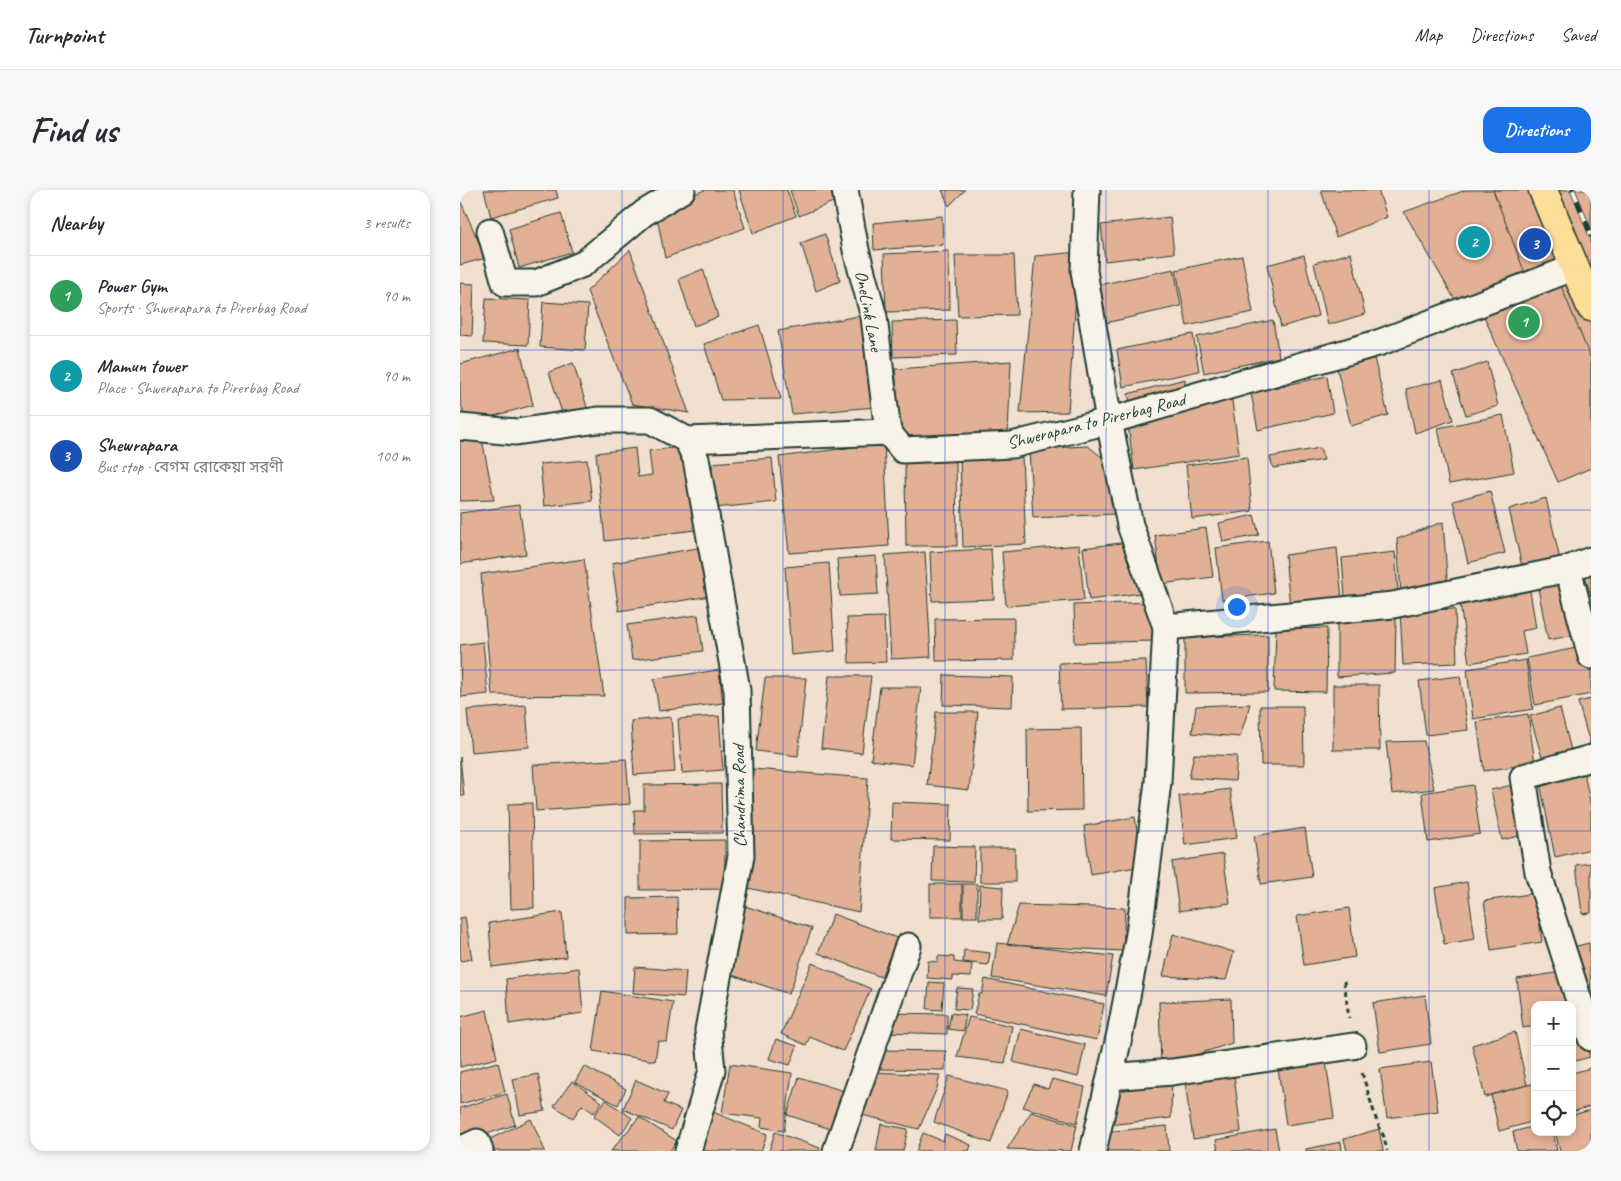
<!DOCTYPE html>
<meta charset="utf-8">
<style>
:root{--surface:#fff;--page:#f7f7f7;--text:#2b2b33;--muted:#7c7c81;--line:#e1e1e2;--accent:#1a73e8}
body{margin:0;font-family:Caveat,"Noto Sans Bengali",sans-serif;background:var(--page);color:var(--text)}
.controls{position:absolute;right:15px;bottom:15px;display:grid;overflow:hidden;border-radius:10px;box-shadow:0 2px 8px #0003}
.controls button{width:45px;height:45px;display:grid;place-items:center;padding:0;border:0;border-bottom:1px solid var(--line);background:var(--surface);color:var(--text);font:25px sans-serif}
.you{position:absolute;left:776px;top:416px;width:18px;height:18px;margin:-12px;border:4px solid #fff;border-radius:50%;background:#1a73e8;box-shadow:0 0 0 8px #1a73e833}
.badge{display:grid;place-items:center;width:32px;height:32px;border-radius:50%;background:var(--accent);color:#fff;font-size:16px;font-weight:700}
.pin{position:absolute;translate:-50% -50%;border:2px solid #fff;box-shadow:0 1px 5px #0006}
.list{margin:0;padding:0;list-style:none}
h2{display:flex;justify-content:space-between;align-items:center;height:65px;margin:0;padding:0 20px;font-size:21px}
h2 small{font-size:16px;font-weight:400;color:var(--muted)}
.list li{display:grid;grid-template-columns:32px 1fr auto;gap:15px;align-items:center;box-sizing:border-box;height:80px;padding:0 20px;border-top:1px solid var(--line)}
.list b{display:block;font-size:19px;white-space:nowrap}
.list p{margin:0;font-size:16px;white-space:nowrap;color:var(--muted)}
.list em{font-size:16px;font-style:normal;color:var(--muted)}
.icon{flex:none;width:28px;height:28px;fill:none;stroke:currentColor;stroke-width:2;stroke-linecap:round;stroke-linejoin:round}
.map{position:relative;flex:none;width:1131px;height:961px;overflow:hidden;border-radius:15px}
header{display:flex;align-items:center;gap:30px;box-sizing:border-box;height:70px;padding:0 25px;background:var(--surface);border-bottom:1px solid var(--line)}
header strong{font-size:24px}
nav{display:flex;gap:28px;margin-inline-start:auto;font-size:18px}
.intro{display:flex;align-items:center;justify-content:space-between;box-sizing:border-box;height:120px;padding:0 30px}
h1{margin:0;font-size:35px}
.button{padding:12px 22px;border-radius:15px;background:var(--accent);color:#fff;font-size:18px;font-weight:700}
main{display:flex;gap:30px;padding:0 30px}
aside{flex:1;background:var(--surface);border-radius:15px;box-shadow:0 2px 8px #0003}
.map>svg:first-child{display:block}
.building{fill:#e2b094;stroke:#1f3d34}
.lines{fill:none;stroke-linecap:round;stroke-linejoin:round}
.minor-casing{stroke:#1f3d34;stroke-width:29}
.primary-casing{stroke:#1f3d34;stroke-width:31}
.path{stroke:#1f3d34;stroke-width:3;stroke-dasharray:5 4;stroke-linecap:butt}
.minor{stroke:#f7f3e8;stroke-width:25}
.primary{stroke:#fcde96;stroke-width:28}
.rail-casing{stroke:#1f3d34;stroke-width:5.5}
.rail{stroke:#f7f3e8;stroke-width:4;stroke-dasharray:11;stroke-linecap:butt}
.grid{fill:none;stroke:#1d4ed8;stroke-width:1;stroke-opacity:0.55}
.labels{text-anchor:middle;stroke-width:4;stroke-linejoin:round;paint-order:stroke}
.street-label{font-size:18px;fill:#1f3d34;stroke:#f7f3e8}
</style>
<header>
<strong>Turnpoint</strong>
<nav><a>Map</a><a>Directions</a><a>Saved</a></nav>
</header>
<div class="intro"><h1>Find us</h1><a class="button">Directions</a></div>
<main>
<aside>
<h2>Nearby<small>3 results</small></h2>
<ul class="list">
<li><span class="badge" style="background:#2e9e5b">1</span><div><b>Power Gym</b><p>Sports · Shwerapara to Pirerbag Road</p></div><em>90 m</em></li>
<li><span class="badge" style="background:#0f9aa8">2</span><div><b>Mamun tower</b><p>Place · Shwerapara to Pirerbag Road</p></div><em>90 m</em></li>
<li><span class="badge" style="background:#1a4fb4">3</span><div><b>Shewrapara</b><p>Bus stop · বেগম রোকেয়া সরণী</p></div><em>100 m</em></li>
</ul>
</aside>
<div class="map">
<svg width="1131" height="961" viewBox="0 0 1131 961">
<rect width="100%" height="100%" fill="#f1dfcf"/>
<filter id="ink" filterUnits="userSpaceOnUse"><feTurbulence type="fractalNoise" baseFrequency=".02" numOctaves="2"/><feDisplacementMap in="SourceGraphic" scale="10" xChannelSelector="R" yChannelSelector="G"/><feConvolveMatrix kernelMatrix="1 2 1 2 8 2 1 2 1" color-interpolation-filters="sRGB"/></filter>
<g filter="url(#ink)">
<g class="building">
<path d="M24,0H96L98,8L31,27Z"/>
<path d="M244,0H273L285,38L205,68L196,22Z"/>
<path d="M279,0H327L336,26L293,43Z"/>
<path d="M330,0H374L378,10L339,26Z"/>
<path d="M482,0H505L489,16Z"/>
<path d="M861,0H918L927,27L876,47Z"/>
<path d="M1006,0H1050L1075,82L995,110L944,22Z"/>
<path d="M1033,0H1131V228L1122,231Z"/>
<path d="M0,10L26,68L0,75Z"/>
<path d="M101,23L112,62L59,78L49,39Z"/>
<path d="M482,26L483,55L414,60L413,33Z"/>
<path d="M710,27L714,63L645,71L641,35Z"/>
<path d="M365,44L380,91L356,101L341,53Z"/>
<path d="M170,60L229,223L172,214L127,101Z"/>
<path d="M489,61L490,120L426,122L424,64Z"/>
<path d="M619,62L608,222L560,223L575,66Z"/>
<path d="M891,63L905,124L868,135L854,73Z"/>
<path d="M495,65H554L557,125L498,126Z"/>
<path d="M844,65L858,126L821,137L807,75Z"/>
<path d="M782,66L793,122L727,136L716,80Z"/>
<path d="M243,79L258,127L234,136L219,89Z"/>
<path d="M714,79L721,116L645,133L638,95Z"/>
<path d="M1099,91L1131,169V278L1098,292L1022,122Z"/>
<path d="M0,93L14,94L12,146L0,145Z"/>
<path d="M26,108L70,110L68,155L23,153Z"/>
<path d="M83,112L128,115L125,160L80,157Z"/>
<path d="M404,125L416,217L332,224L318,141Z"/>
<path d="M496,130L497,165L433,167L432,132Z"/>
<path d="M813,130L819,167L744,183L737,147Z"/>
<path d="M299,135L321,209L261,210L244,154Z"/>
<path d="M733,144L739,181L663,197L657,160Z"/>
<path d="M60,158L73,215L6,234L0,209V174Z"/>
<path d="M913,164L928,225L891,236L876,174Z"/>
<path d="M551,171L548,245L441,249L435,179Z"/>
<path d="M1027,172L1038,216L1006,225L993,184Z"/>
<path d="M113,173L128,220L104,229L89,182Z"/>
<path d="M867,186L873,223L798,240L791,203Z"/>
<path d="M725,189V204L672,219L668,204Z"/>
<path d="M982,190L993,230L955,243L946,199Z"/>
<path d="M771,203L779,264L674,280L668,234Z"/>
<path d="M1043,225L1054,282L989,294L978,238Z"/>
<path d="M0,249H22L34,310L0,311Z"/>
<path d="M424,253L429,356L329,363L319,267Z"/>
<path d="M226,256L235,340L145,351L136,263L175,258L178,287L192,285L189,261Z"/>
<path d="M628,256L652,275L654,324L573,328L569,259Z"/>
<path d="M860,258L864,270L813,278L810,267Z"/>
<path d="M562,266L566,354L503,357L500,269Z"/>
<path d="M787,267L792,321L732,329L726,275Z"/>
<path d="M312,268L316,312L254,318L252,273Z"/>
<path d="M127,270L132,311L84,316L80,274Z"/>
<path d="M496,270L497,356H446L445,271Z"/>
<path d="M1030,301L1045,363L1008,373L993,311Z"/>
<path d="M1086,308L1100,370L1063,381L1049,319Z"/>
<path d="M59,315L66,364L0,374V323Z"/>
<path d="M794,325L799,345L763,352L759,333Z"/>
<path d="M983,332L988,400L941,404L937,349Z"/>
<path d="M746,338L753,387L701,394L695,345Z"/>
<path d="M675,351L681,403L629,410L623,358Z"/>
<path d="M808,351L814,403L762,410L756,358Z"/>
<path d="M619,355L624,410L546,416L542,362Z"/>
<path d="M243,357L250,406L159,421L152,373Z"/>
<path d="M877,358L882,410L830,417L825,365Z"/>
<path d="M531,359L534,409L472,411L470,362Z"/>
<path d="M465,362L471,467L431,469L425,365Z"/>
<path d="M935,362L938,401L885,407L882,368Z"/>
<path d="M416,366L418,404L380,406L377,369Z"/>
<path d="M124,369L144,506L32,505L21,384Z"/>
<path d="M369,373L375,461L331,465L325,377Z"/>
<path d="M1131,380V406L1124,382Z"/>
<path d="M1104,393L1115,445L1088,450L1078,398Z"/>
<path d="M1070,401L1076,438L1062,441L1066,464L1009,473L1000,414Z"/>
<path d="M692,412L693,451L615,453L614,415Z"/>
<path d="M995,419L997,473L943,475L940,421Z"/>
<path d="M238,425L243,461L172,470L167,435Z"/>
<path d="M936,426L935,483L877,487V431Z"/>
<path d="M424,427L426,472L389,473L387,428Z"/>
<path d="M554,428V470L476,471L475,429Z"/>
<path d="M867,438L866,502L814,501L816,439Z"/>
<path d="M808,445V502L725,503V447Z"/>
<path d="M23,452L28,504L1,507L0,455Z"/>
<path d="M1131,455V504L1075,515L1067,468Z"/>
<path d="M686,470L688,517L601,519L599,473Z"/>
<path d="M1066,470L1073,519L1013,529L1007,479Z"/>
<path d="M259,480L263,513L199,521L194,489Z"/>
<path d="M484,485L553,487L552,517L483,515Z"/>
<path d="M369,486H411L402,563L361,558Z"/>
<path d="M1000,486L1008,540L966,545L959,491Z"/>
<path d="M305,488H346L338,566L296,561Z"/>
<path d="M873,495H919L920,560H873Z"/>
<path d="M420,497H461L452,575L411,570Z"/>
<path d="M1131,509V557L1118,512Z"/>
<path d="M790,514L780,547L732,543L736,516Z"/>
<path d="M66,515L69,557L11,562L7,520Z"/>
<path d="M800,516H843L844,575H801Z"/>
<path d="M1100,518L1112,564L1083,571L1070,526Z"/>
<path d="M476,522H518L509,600L467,595Z"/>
<path d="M1068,524L1075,573L1024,581L1017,532Z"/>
<path d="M259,526L263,580L222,583L218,529Z"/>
<path d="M211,527L215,582L174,585L171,531Z"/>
<path d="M621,538L622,620L568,621L567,539Z"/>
<path d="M964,551L974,599L932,604L926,552Z"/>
<path d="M734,564L777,566L775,591L729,588Z"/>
<path d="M0,567L4,606H0Z"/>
<path d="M166,569L170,614L76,621L73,575Z"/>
<path d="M293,579L408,588L399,722L288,698Z"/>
<path d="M1124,583L1131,617V659L1095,667L1080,593Z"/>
<path d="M1065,592L1076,642L1042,650L1031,600Z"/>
<path d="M261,594L262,643L175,644L174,620H184V595Z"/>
<path d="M1013,595L1020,644L968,652L962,603Z"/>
<path d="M770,599L777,648L725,655L719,606Z"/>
<path d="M432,612L491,614L490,650L431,649Z"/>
<path d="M72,613L74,718L51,719L48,614Z"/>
<path d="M675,627L682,676L631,685L624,636Z"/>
<path d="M845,638L852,687L801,694L794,646Z"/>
<path d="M265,650V699L180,700V651Z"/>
<path d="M473,656L515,657L514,692L472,691Z"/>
<rect x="520" y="658" width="35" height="34"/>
<path d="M763,664L770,713L719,721L712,672Z"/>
<path d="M1131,673V723L1122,724L1116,675Z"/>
<path d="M1007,692L1015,749L984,754L975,698Z"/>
<rect x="470" y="694" width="32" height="33"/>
<rect x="503" y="694" width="14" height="33"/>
<path d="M520,695L543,697L542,729H519Z"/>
<path d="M1076,703L1082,752L1031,760L1024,711Z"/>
<path d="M217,707L218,744L168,745V708Z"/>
<path d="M559,715L665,718L663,761L547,755Z"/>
<path d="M285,716L352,738L329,804L263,782Z"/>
<path d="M889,718L895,767L844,775L837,726Z"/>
<path d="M102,722L106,767L32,777L29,733Z"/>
<path d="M373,724L437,748L421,787L358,763Z"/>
<path d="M5,727L12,769L0,771V728Z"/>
<path d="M713,744L774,762L766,790L703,786Z"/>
<path d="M537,753L653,766L646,806L532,788Z"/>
<path d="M1129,753L1131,805L1123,807L1113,757Z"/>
<path d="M504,760L530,763L528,775L503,772Z"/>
<path d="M478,766L494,767V772L512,774L511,787L493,786V790L467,788L468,771L478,772Z"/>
<path d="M352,773L411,799L383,861L350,847L346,855L321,844Z"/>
<path d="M175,777L226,781L224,807L173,803Z"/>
<path d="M119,778L123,823L49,834L46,789Z"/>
<path d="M1108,781L1112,815H1075V836L1063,838L1057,789Z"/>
<path d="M525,789L644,814L637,850L514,824L519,804H522Z"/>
<path d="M469,792L484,793L482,820L467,819Z"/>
<path d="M497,798L513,799L510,820L494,819Z"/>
<path d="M142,801L213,812L207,852L198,851L195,871L133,861Z"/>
<path d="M965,805L971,854L920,862L913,813Z"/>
<path d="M771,809L772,853L701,876L699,812Z"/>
<path d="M27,820L37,868L0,877V827Z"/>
<path d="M425,823L487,824V844L424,842Z"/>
<path d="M491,823L506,825L503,841L488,839Z"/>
<path d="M509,827L552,836L545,873L497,867Z"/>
<path d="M1121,838L1130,867L1112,872V840Z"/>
<path d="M561,839L625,855L618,887L553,872Z"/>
<path d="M1055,842L1067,895L1025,907L1012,855Z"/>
<path d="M316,849L337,856L330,875L309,869Z"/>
<path d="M419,860L486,861L485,880L418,879Z"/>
<path d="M38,872L45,902L0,914V882Z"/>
<path d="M866,872L874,928L826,935L818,878Z"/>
<path d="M971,872L978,921L927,928L920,879Z"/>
<path d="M270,874L332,883L324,941L301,937L302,928L262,923Z"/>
<path d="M124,876L166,899L158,915L115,892Z"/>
<path d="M1131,878V916L1112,922V883Z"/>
<path d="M411,882L480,885L477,898L459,939L398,924Z"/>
<path d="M78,884L85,921L60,925L53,889Z"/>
<path d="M774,885L781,942L733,949L725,892Z"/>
<path d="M489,886L548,901L531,953L474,932Z"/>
<path d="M339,887L387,902L374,940L327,925Z"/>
<path d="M712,887L711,928L648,935L653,895Z"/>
<path d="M592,889L625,897L617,933L563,917L574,894L588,899Z"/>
<path d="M176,890L208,904L204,913L221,920L212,940L163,919Z"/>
<path d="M112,891L142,912L134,923L122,915L113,928L94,916Z"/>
<path d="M1075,893V931L1039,941L1031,905Z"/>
<path d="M47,904L55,935L0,952V918Z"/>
<path d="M146,910L172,928L160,945L134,926Z"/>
<path d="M1131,920V961H1100L1095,942H1112V925Z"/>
<path d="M253,922L307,944L301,961H239Z"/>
<path d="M571,922L617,935L611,961L547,959Z"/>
<path d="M179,927L217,951L210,961H151Z"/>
<path d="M71,929L85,961H26L24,952Z"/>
<path d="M421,934L448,939L443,961H416Z"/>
<path d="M707,936L709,961H638L643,942Z"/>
<path d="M1075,936V942H1093L1097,961H1057L1053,942Z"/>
<path d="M815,939L819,961H758L756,950Z"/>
<path d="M919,939L923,961H887L884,949Z"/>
<path d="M315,942L360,958L359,961H309Z"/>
<path d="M463,943L483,951L485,944L511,955L509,961H456Z"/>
<path d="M881,952L882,961H846V959Z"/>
</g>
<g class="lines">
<defs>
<g id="minor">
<path d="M385,0L396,60L414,127L428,242"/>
<path d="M627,0L624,81L649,231L670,335L706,437L698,592L679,744L660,843L633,961"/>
<path d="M30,41L45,93H76L123,74L184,23L222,0"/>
<path d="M0,237L56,242L138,230H190L227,250L428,242L443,260L552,255L649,231L921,152L1115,77"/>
<path d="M227,250L236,269L277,500L281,666L248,840L252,880L228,961"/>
<path d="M1108,379L1131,466"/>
<path d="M706,437L933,415L1108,379L1131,370"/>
<path d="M1131,568L1063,587L1078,682L1131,848"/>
<path d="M650,887L712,882L893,856"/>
<path d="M0,960L17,952L20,961"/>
<path d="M376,961L448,756"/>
</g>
<path id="primary" d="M1083,0L1131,117"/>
</defs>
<use href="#minor" class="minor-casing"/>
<use href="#primary" class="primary-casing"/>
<g class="path">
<path d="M884,791L889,828"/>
<path d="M902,883L917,932L924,947L927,961"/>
</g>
<use href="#minor" class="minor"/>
<use href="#primary" class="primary"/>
<defs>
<path id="rail" d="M1113,0L1131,45"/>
</defs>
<use href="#rail" class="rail-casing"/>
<use href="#rail" class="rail"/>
</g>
</g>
<path class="grid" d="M162,0V961M323,0V961M485,0V961M646,0V961M808,0V961M969,0V961M0,160H1131M0,320H1131M0,480H1131M0,641H1131M0,801H1131"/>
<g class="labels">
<g class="street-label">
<text transform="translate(409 121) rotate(79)" y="6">OneLink Lane</text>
<text transform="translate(636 231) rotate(-14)" y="6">Shwerapara to Pirerbag Road</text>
<text transform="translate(279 606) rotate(-91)" y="6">Chandrima Road</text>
</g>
</g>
</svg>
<div class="controls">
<button>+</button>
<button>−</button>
<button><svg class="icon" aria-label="locate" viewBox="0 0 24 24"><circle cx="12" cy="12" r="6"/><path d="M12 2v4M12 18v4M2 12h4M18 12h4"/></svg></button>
</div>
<div class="you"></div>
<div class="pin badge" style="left:1064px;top:132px;background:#2e9e5b">1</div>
<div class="pin badge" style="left:1014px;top:52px;background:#0f9aa8">2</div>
<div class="pin badge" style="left:1075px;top:54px;background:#1a4fb4">3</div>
</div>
</main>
